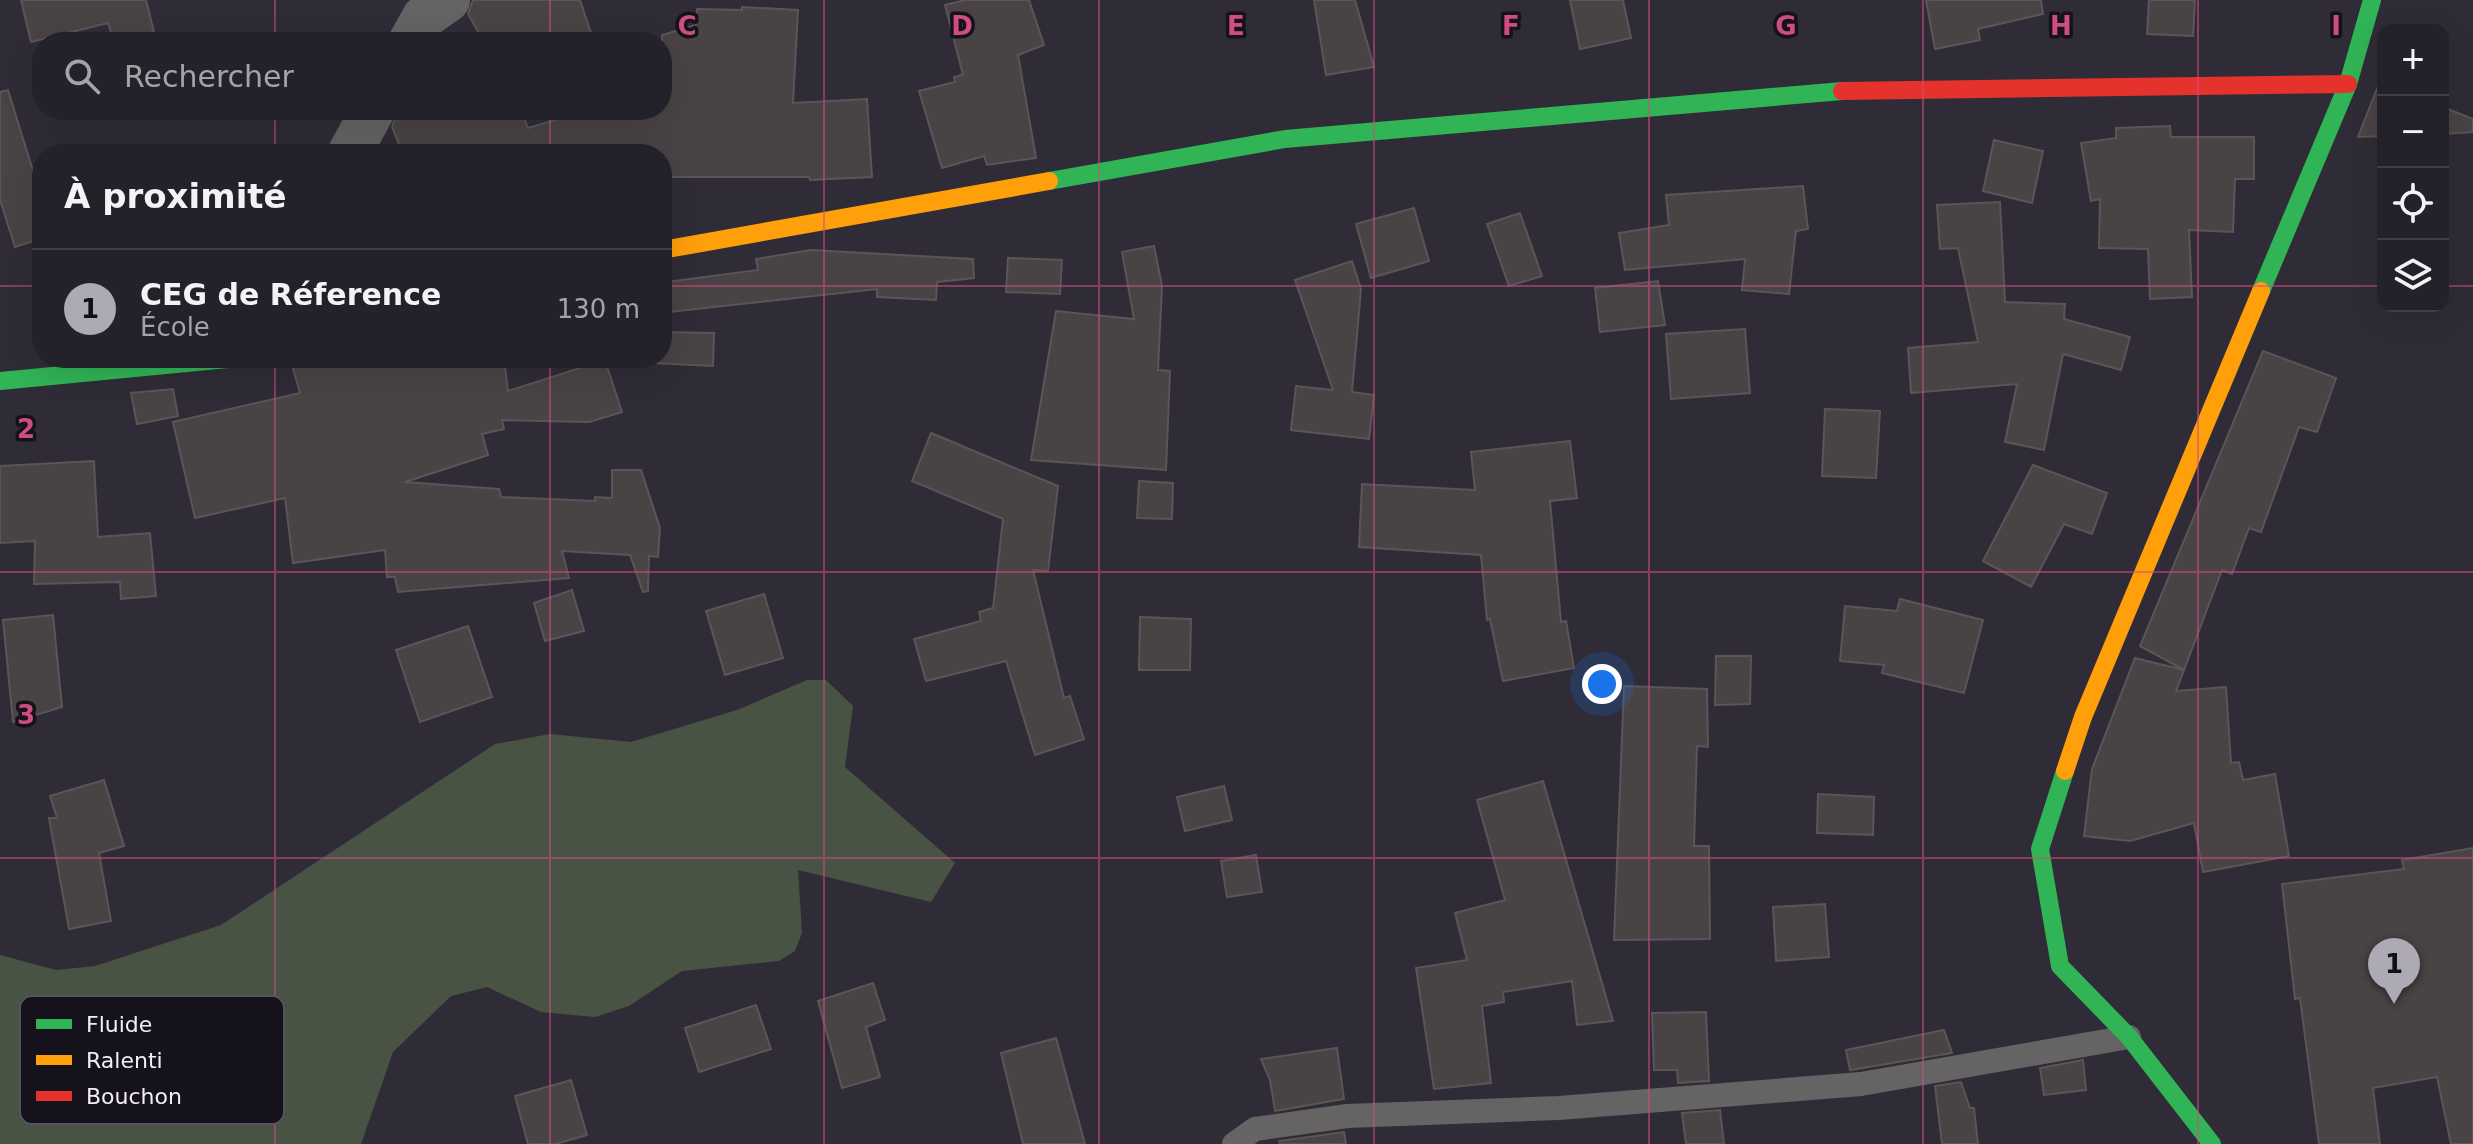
<!DOCTYPE html>
<html lang="fr">
<meta charset="utf-8">
<style>
:root{--surface:#232129;--page:#2f2e35;--text:#f1f3f6;--muted:#a3a3a8;--line:#403e46;--accent:#ada9b5}
body{margin:0;font-family:"DejaVu Sans",sans-serif;background:var(--page);color:var(--text)}
.controls{position:absolute;right:24px;top:24px;display:grid;overflow:hidden;border-radius:16px;box-shadow:0 8px 32px #0002}
.controls button{width:72px;height:72px;display:grid;place-items:center;padding:0;border:0;border-bottom:2px solid var(--line);background:var(--surface);color:var(--text);font:40px sans-serif}
.you{position:absolute;left:1602px;top:684px;width:28px;height:28px;margin:-20px;border:6px solid #fff;border-radius:50%;background:#1a73e8;box-shadow:0 0 0 12px #1a73e833}
.badge{display:grid;place-items:center;width:52px;height:52px;border-radius:50%;background:var(--accent);color:#111;font-size:26px;font-weight:700}
.pin{position:absolute;translate:-50% -66px;filter:drop-shadow(0 2px 4px #0008)}
.pin::after{content:'';position:absolute;top:42px;width:28px;height:24px;background:inherit;clip-path:polygon(0 0,100% 0,50% 100%)}
.list{margin:0;padding:0;list-style:none}
h2{display:flex;justify-content:space-between;align-items:center;height:104px;margin:0;padding:0 32px;font-size:34px}
h2 small{font-size:26px;font-weight:400;color:var(--muted)}
.list li{display:grid;grid-template-columns:52px 1fr auto;gap:24px;align-items:center;box-sizing:border-box;height:120px;padding:0 32px;border-top:2px solid var(--line)}
.list b{display:block;font-size:30px;white-space:nowrap}
.list p{margin:0;font-size:26px;white-space:nowrap;color:var(--muted)}
.list em{font-size:26px;font-style:normal;color:var(--muted)}
.icon{flex:none;width:44px;height:44px;fill:none;stroke:currentColor;stroke-width:2;stroke-linecap:round;stroke-linejoin:round}
.map{position:relative;flex:none;width:2473px;height:1144px;overflow:hidden}
.search{position:absolute;background:var(--surface);box-shadow:0 8px 32px #0002;left:32px;top:32px;width:640px;height:88px;display:flex;align-items:center;gap:20px;box-sizing:border-box;padding:0 28px;border-radius:32px;color:var(--muted);font-size:30px}
.panel{position:absolute;background:var(--surface);box-shadow:0 8px 32px #0002;left:32px;top:144px;width:640px;height:224px;border-radius:32px}
.map>svg:first-child{display:block}
.green{fill:#495344}
.building{fill:#4a4345;stroke:#5a5557;stroke-width:2}
.lines{fill:none;stroke-linecap:round;stroke-linejoin:round}
.lane{stroke:#666365;stroke-width:24}
.street{stroke:#666365;stroke-width:44}
.fast{stroke:#30b455;stroke-width:18}
.slow{stroke:#ff9f0a;stroke-width:18}
.jam{stroke:#e5322d;stroke-width:18}
.grid{fill:none;stroke:#ce4d82;stroke-width:2;stroke-opacity:0.55}
.key{fill:#15121b;stroke:#57535e;stroke-width:2}
.key-label{font-size:22px;fill:#f1ecf9}
.grid-label{font-size:26px;text-anchor:middle;font-weight:bold;fill:#ce4d82;stroke:#15121b;stroke-width:7;stroke-linejoin:round;paint-order:stroke}
</style>
<div class="map">
<svg width="2473" height="1144" viewBox="0 0 2473 1144">
<rect width="100%" height="100%" fill="#2f2c37"/>
<path class="green" d="M807,680H826L853,706L845,767L955,863L931,902L798,870L802,933L795,951L779,961L682,971L629,1006L595,1017L541,1012L487,987L451,996L393,1052L361,1144H0V955L56,970L95,966L221,925L495,744L550,734L631,742L737,710Z"/>
<g class="building">
<path d="M21,0H146L154,32L114,42L108,23L31,42Z"/>
<path d="M473,0H580L594,42H484L468,14Z"/>
<path d="M965,0H1029L1044,45L1018,55L1036,158L987,165L984,156L942,168L919,91L955,82L954,77L963,75L945,5Z"/>
<path d="M1314,0H1355L1374,67L1326,75Z"/>
<path d="M1570,0H1623L1631,38L1580,49Z"/>
<path d="M1926,0H2041L2043,14L1978,29L1980,40L1935,49Z"/>
<path d="M2149,0H2195L2193,36L2147,34Z"/>
<path d="M742,7L798,10L793,103L867,99L872,177L810,180L809,177H662V154H403L392,127L398,110H521L528,128L588,110H662V35L696,25L697,9L742,10Z"/>
<path d="M2380,81L2383,83V136L2358,137Z"/>
<path d="M8,90L42,200V238L15,247L0,200V92Z"/>
<path d="M2443,107L2473,119V132L2443,134Z"/>
<path d="M2170,126L2171,137H2254V179H2235L2233,232L2189,230L2192,297L2150,299L2148,249L2099,248L2100,199L2091,201L2081,143L2116,138V128Z"/>
<path d="M1994,140L2043,151L2032,203L1983,191Z"/>
<path d="M1803,186L1808,229L1796,231L1789,294L1742,290L1745,259L1625,270L1619,233L1669,225L1666,195Z"/>
<path d="M2000,202L2005,302L2065,304L2064,319L2130,337L2121,370L2063,354L2044,450L2005,442L2017,384L1911,393L1908,348L1978,342L1958,248L1940,249L1937,205Z"/>
<path d="M1414,208L1429,261L1371,278L1356,224Z"/>
<path d="M1520,213L1542,276L1509,286L1487,224Z"/>
<path d="M1154,246L1162,286L1158,370L1170,371L1166,470L1031,460L1056,311L1134,319L1122,252Z"/>
<path d="M811,250L973,259L974,278L937,282L936,300L877,297V289L670,312L666,282L758,270L756,259Z"/>
<path d="M1008,258L1062,260L1060,294L1006,292Z"/>
<path d="M1352,261L1361,289L1352,392L1374,395L1369,439L1291,430L1296,386L1333,390L1295,280Z"/>
<path d="M1658,281L1665,325L1600,332L1595,288Z"/>
<path d="M1745,329L1750,393L1671,399L1666,334Z"/>
<path d="M662,332L714,333L713,366L612,361V358H662Z"/>
<path d="M2263,351L2336,378L2317,432L2299,427L2261,532L2249,528L2232,574L2222,570L2184,670L2140,646Z"/>
<path d="M321,358H504L508,391L605,360L622,412L589,422L502,420L504,429L482,434L488,455L405,482L499,489L501,497L595,501V497L612,498V470H641L660,528L658,557L649,556L648,591L643,592L630,555L562,551L569,578L398,592L395,577H387L385,550L293,563L285,498L195,518L173,422L300,393L292,365Z"/>
<path d="M173,389L178,416L137,424L131,393Z"/>
<path d="M1825,409L1880,411L1876,478L1822,476Z"/>
<path d="M931,433L1058,486L1048,571L1033,570L1064,698L1070,696L1084,739L1035,755L1006,661L926,681L914,639L981,621L979,612L993,608L1003,519L912,481Z"/>
<path d="M1570,441L1577,498L1550,501L1561,622L1566,621L1574,668L1503,681L1490,619L1487,620L1481,555L1359,547L1362,484L1475,490L1471,452Z"/>
<path d="M94,461L98,537L150,533L156,596L121,599L120,582L34,584L35,541L0,543V466Z"/>
<path d="M2033,465L2107,493L2092,534L2064,524L2031,587L1983,561Z"/>
<path d="M1139,481L1173,483L1172,519L1137,518Z"/>
<path d="M572,590L584,631L545,641L534,603Z"/>
<path d="M764,594L783,658L725,675L706,611Z"/>
<path d="M1900,599L1983,620L1964,693L1882,673L1884,665L1840,661L1845,606L1897,611Z"/>
<path d="M53,615L62,707L13,722L3,620Z"/>
<path d="M1140,617L1191,619L1190,670H1139Z"/>
<path d="M468,626L492,697L420,722L396,650Z"/>
<path d="M1716,656H1751L1750,704L1715,705Z"/>
<path d="M2135,658L2184,670L2176,691L2226,687L2231,763L2239,762L2243,780L2275,774L2289,856L2203,872L2194,823L2130,841L2084,836L2092,769Z"/>
<path d="M1624,686L1707,689L1708,747L1697,746L1694,846H1709L1710,939L1614,940Z"/>
<path d="M104,780L124,846L99,853L111,921L69,929L49,818H57L50,796Z"/>
<path d="M1543,781L1613,1021L1577,1025L1572,981L1503,992L1504,1002L1482,1006L1491,1083L1434,1089L1416,968L1467,960L1455,913L1505,900L1477,800Z"/>
<path d="M1224,786L1232,820L1185,831L1177,797Z"/>
<path d="M1818,794L1874,797L1873,835L1817,833Z"/>
<path d="M2473,848V1144H2451L2437,1077L2373,1088L2380,1144H2319L2300,998L2295,999L2282,884L2404,869L2402,860Z"/>
<path d="M1256,855L1262,892L1227,897L1221,861Z"/>
<path d="M1825,904L1829,957L1776,961L1773,907Z"/>
<path d="M873,983L885,1020L866,1027L880,1077L842,1088L818,1001Z"/>
<path d="M756,1005L771,1049L699,1072L685,1028Z"/>
<path d="M1706,1012L1709,1081L1678,1083L1677,1070H1654L1652,1013Z"/>
<path d="M1944,1030L1952,1053L1850,1070L1846,1050Z"/>
<path d="M1056,1038L1085,1144H1023L1001,1053Z"/>
<path d="M1337,1048L1344,1099L1275,1111L1270,1080L1261,1059Z"/>
<path d="M2083,1060L2086,1090L2044,1095L2040,1068Z"/>
<path d="M571,1080L587,1135L556,1144H528L515,1096Z"/>
<path d="M1961,1082L1970,1108H1974L1978,1144H1942L1935,1086Z"/>
<path d="M1720,1110L1724,1144H1686L1682,1113Z"/>
<path d="M1344,1132L1346,1144H1280L1279,1141Z"/>
</g>
<g class="lines">
<path class="lane" d="M1234,1144L1255,1129L1347,1116L1559,1108L1861,1084L2129,1037"/>
<g class="street">
<path d="M410,42L424,17L448,0"/>
<path d="M349,154L373,110"/>
</g>
<g class="fast">
<path d="M1049,181L1285,139L1842,91"/>
<path d="M2261,291L2348,84L2372,0"/>
<path d="M0,381L238,358"/>
<path d="M2065,771L2040,849L2060,966L2129,1037L2212,1144"/>
</g>
<g class="slow">
<path d="M662,250L1049,181"/>
<path d="M2065,771L2083,717L2261,291"/>
</g>
<path class="jam" d="M1842,91L2348,84"/>
</g>
<path class="grid" d="M275,0V42M550,0V42M824,0V1144M1099,0V1144M1374,0V1144M1649,0V1144M1923,0V1144M2198,0V1144M275,110V154M550,110V154M0,286H42M662,286H2383M2443,286H2473M275,358V1144M550,358V1144M0,572H2473M0,858H2473"/>
<rect x="20" y="996" width="264" height="128" rx="12" class="key"/>
<rect x="36" y="1019" width="36" height="10" fill="#30b455"/>
<rect x="36" y="1055" width="36" height="10" fill="#ff9f0a"/>
<rect x="36" y="1091" width="36" height="10" fill="#e5322d"/>
<g class="key-label">
<text x="86" y="1032">Fluide</text>
<text x="86" y="1068">Ralenti</text>
<text x="86" y="1104">Bouchon</text>
</g>
<g class="grid-label">
<text x="687" y="35">C</text>
<text x="962" y="35">D</text>
<text x="1236" y="35">E</text>
<text x="1511" y="35">F</text>
<text x="1786" y="35">G</text>
<text x="2061" y="35">H</text>
<text x="2336" y="35">I</text>
<text x="26" y="438">2</text>
<text x="26" y="724">3</text>
</g>
</svg>
<div class="controls">
<button>+</button>
<button>−</button>
<button><svg class="icon" aria-label="locate" viewBox="0 0 24 24"><circle cx="12" cy="12" r="6"/><path d="M12 2v4M12 18v4M2 12h4M18 12h4"/></svg></button>
<button><svg class="icon" aria-label="layers" viewBox="0 0 24 24"><path d="M12 4l9 5-9 5-9-5zM3 14l9 5 9-5"/></svg></button>
</div>
<div class="you"></div>
<div class="pin badge" style="left:2394px;top:1004px">1</div>
<div class="search"><svg class="icon" aria-label="search" viewBox="0 0 24 24"><circle cx="10" cy="10" r="6"/><path d="M15 15l6 6"/></svg>Rechercher</div>
<section class="panel">
<h2>À proximité<small></small></h2>
<ul class="list">
<li><span class="badge">1</span><div><b>CEG de Réference</b><p>École</p></div><em>130 m</em></li>
</ul>
</section>
</div>
